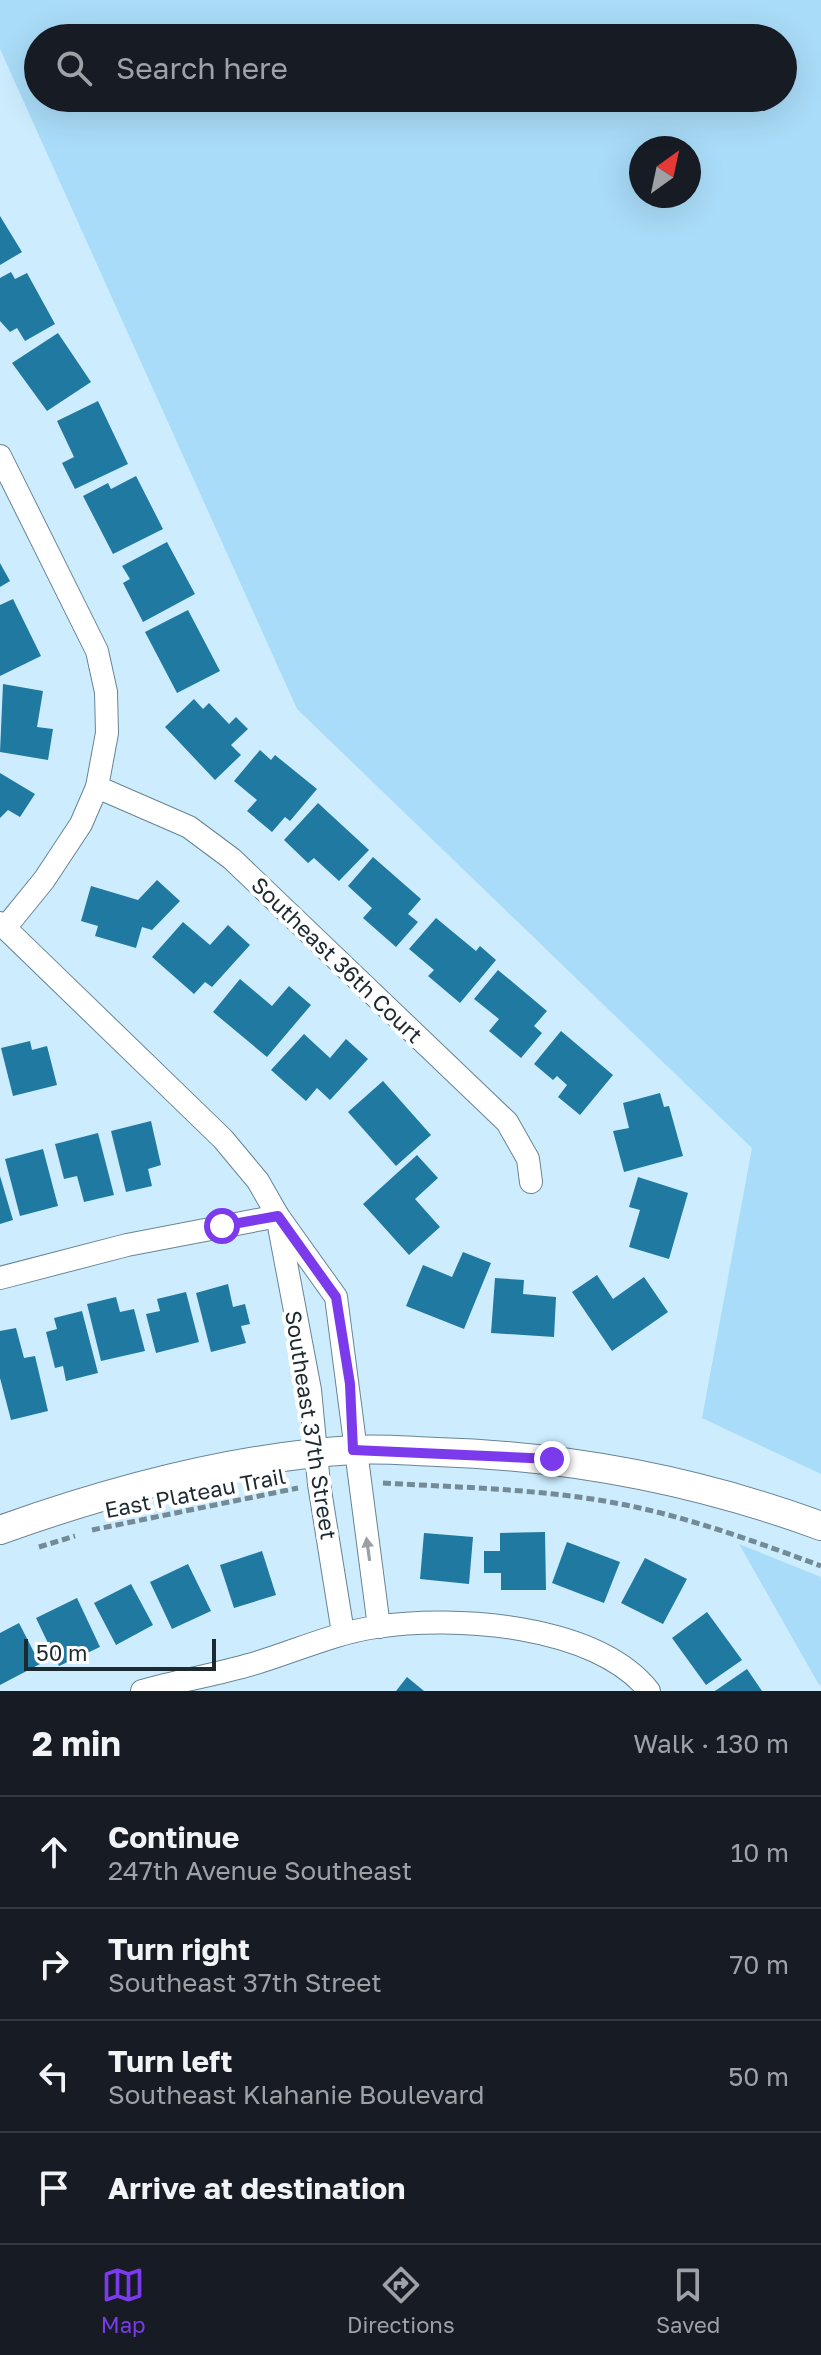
<!DOCTYPE html>
<meta charset="utf-8">
<style>
:root{--surface:#171b24;--page:#242831;--text:#f1f3f6;--muted:#9ea1a6;--line:#363941;--accent:#7c3aed}
body{margin:0;font-family:"Golos Text",sans-serif;background:var(--page);color:var(--text)}
.compass{position:absolute;left:629px;top:136px;width:72px;height:72px;border-radius:50%;background:var(--surface);box-shadow:0 8px 32px #0002;rotate:33deg}
.scale{position:absolute;left:24px;bottom:20px;width:192px;box-sizing:border-box;padding-left:8px;border:4px solid #1d2930;border-top:0;font-size:22px;line-height:28px;white-space:nowrap;color:#1d2930;-webkit-text-stroke:6px #fff;paint-order:stroke}
.stop{position:absolute;width:24px;height:24px;margin:-18px;border:6px solid #7c3aed;border-radius:50%;background:#fff}
.stop.end{background:#7c3aed;border-color:#fff;box-shadow:0 2px 8px #0008}
.list{margin:0;padding:0;list-style:none}
h2{display:flex;justify-content:space-between;align-items:center;height:104px;margin:0;padding:0 32px;font-size:34px}
h2 small{font-size:26px;font-weight:400;color:var(--muted)}
.list li{display:grid;grid-template-columns:52px 1fr auto;gap:24px;align-items:center;box-sizing:border-box;height:112px;padding:0 32px;border-top:2px solid var(--line)}
.list b{display:block;font-size:30px;white-space:nowrap}
.list p{margin:0;font-size:26px;white-space:nowrap;color:var(--muted)}
.list em{font-size:26px;font-style:normal;color:var(--muted)}
.icon{flex:none;width:44px;height:44px;fill:none;stroke:currentColor;stroke-width:2;stroke-linecap:round;stroke-linejoin:round}
.map{position:relative;flex:none;width:821px;height:1691px;overflow:hidden}
.search{position:absolute;background:var(--surface);box-shadow:0 8px 32px #0002;left:24px;right:24px;top:24px;height:88px;display:flex;align-items:center;gap:20px;box-sizing:border-box;padding:0 28px;border-radius:44px;color:var(--muted);font-size:30px}
.sheet{height:552px;background:var(--surface)}
nav{display:flex;justify-content:space-around;align-items:center;box-sizing:border-box;height:112px;border-top:2px solid var(--line);background:var(--surface);font-size:22px;color:var(--muted)}
nav a{display:grid;justify-items:center;gap:4px}
nav .on{color:var(--accent)}
.map>svg:first-child{display:block}
.green{fill:#a9dcf8;fill-rule:evenodd}
.building{fill:#2079a0}
.lines{fill:none;stroke-linecap:round;stroke-linejoin:round}
.minor-casing{stroke:#678494;stroke-width:24}
.tertiary-casing{stroke:#678494;stroke-width:30}
.path{stroke:#748a97;stroke-width:5;stroke-dasharray:8 4;stroke-linecap:butt}
.minor{stroke:#fff;stroke-width:22}
.tertiary{stroke:#fff;stroke-width:28}
.oneway{fill:#999fa2}
.route{stroke:#7c3aed;stroke-width:10}
.labels{text-anchor:middle;stroke-width:8;stroke-linejoin:round;paint-order:stroke}
.street-label{font-size:22px;fill:#1d2930;stroke:#fff}
</style>
<div class="map">
<svg width="821" height="1691" viewBox="0 0 821 1691">
<rect width="100%" height="100%" fill="#cdedff"/>
<g class="green">
<path d="M0,0H821V1474L702,1418L752,1148L297,709L0,49ZM38,38H783V98H38ZM641,148H689V196H641Z"/>
<path d="M739,1544L821,1577V1686L818,1683Z"/>
</g>
<g class="building">
<path d="M0,216L22,252L0,265Z"/>
<path d="M11,272L15,279L27,273L55,324L25,341L17,328L10,332L0,321V278Z"/>
<path d="M58,333L91,382L47,411L12,363Z"/>
<path d="M98,401L128,464L75,489L62,463L74,457L57,421Z"/>
<path d="M136,476L163,529L113,554L83,496L108,483L111,489Z"/>
<path d="M167,542L195,594L143,622L123,583L130,579L122,566Z"/>
<path d="M0,563L10,581L0,587Z"/>
<path d="M13,599L41,656L0,676V605Z"/>
<path d="M188,610L220,671L177,693L145,632Z"/>
<path d="M3,684L43,691L37,727L53,729L48,760L0,752Z"/>
<path d="M194,699L203,709L209,703L229,724L236,717L248,729L231,745L241,755L215,780L165,727Z"/>
<path d="M260,750L271,760L275,755L317,789L290,821L285,817L272,832L247,811L257,800L234,781Z"/>
<path d="M0,773L35,794L20,817L8,810L0,818Z"/>
<path d="M318,803L369,850L339,881L314,858L308,863L284,840Z"/>
<path d="M373,857L421,899L408,914L418,922L396,947L363,918L372,908L348,886Z"/>
<path d="M157,880L180,901L152,930L142,927L136,948L95,936L98,926L81,921L91,886L138,900Z"/>
<path d="M436,918L476,951L480,946L496,960L460,1003L428,976L434,970L409,949Z"/>
<path d="M183,922L210,945L228,925L250,945L212,987L205,982L194,994L152,957Z"/>
<path d="M498,970L547,1011L534,1026L542,1033L521,1058L489,1031L499,1019L474,999Z"/>
<path d="M240,979L272,1006L289,986L311,1005L267,1057L213,1012Z"/>
<path d="M561,1031L613,1075L580,1115L558,1097L567,1085L557,1076L553,1080L534,1064Z"/>
<path d="M304,1034L330,1058L346,1039L368,1059L330,1100L317,1088L306,1101L271,1070Z"/>
<path d="M30,1041L32,1050L47,1046L57,1085L13,1096L1,1048Z"/>
<path d="M383,1081L431,1135L396,1166L348,1112Z"/>
<path d="M660,1093L664,1107L669,1106L683,1156L624,1172L613,1131L629,1128L623,1103Z"/>
<path d="M151,1121L161,1165L148,1169L152,1186L126,1192L111,1131Z"/>
<path d="M98,1133L114,1195L84,1202L77,1176L64,1179L55,1144Z"/>
<path d="M43,1149L58,1206L20,1216L5,1159Z"/>
<path d="M417,1155L438,1178L415,1199L440,1227L409,1255L363,1204Z"/>
<path d="M0,1176L13,1220L0,1224Z"/>
<path d="M638,1177L688,1193L669,1259L629,1247L640,1210L629,1207Z"/>
<path d="M463,1252L491,1263L464,1329L406,1306L423,1265L452,1277Z"/>
<path d="M597,1275L613,1299L644,1277L668,1312L612,1351L572,1292Z"/>
<path d="M495,1278L524,1280L523,1294L556,1297L554,1337L491,1333Z"/>
<path d="M228,1284L233,1307L245,1304L250,1324L241,1326L246,1343L211,1352L196,1293Z"/>
<path d="M186,1292L199,1342L156,1353L146,1314L160,1311L157,1299Z"/>
<path d="M116,1297L120,1312L134,1309L145,1351L101,1361L87,1304Z"/>
<path d="M82,1311L98,1373L66,1381L63,1366L55,1368L46,1332L57,1329L54,1318Z"/>
<path d="M16,1328L24,1358L35,1356L48,1411L11,1420L0,1378V1331Z"/>
<path d="M545,1532L546,1590H501V1573H484V1551H500V1533Z"/>
<path d="M424,1533L473,1537L469,1584L420,1579Z"/>
<path d="M567,1542L620,1562L604,1603L552,1583Z"/>
<path d="M262,1551L276,1595L234,1608L220,1565Z"/>
<path d="M645,1558L687,1579L663,1624L621,1603Z"/>
<path d="M188,1564L211,1611L172,1629L150,1582Z"/>
<path d="M131,1584L153,1625L116,1645L94,1603Z"/>
<path d="M77,1598L100,1647L59,1666L36,1618Z"/>
<path d="M707,1612L742,1660L706,1685L672,1638Z"/>
<path d="M19,1623L40,1664L0,1685V1633Z"/>
<path d="M747,1669L762,1691H715Z"/>
<path d="M407,1677L424,1691H396Z"/>
</g>
<g class="lines">
<defs>
<g id="minor">
<path d="M0,456L97,651L106,692L107,733L97,787L81,824L44,880L5,928"/>
<path d="M97,787L189,827L232,859L507,1122L528,1159L531,1182"/>
<path d="M0,923L223,1139L258,1181L278,1216L336,1297L379,1627"/>
<path d="M278,1221L310,1390L319,1484L343,1633"/>
<path d="M0,1278L127,1245L278,1216"/>
<path d="M142,1691C180,1680 221,1674 259,1662C298,1650 335,1633 376,1627C454,1615 596,1624 649,1691"/>
</g>
<path id="tertiary" d="M0,1530C112,1490 233,1457 353,1450C381,1448 409,1451 437,1452C570,1456 696,1480 821,1526"/>
</defs>
<use href="#minor" class="minor-casing"/>
<use href="#tertiary" class="tertiary-casing"/>
<g class="path">
<path d="M383,1483C469,1488 556,1489 640,1508C702,1522 762,1544 821,1566"/>
<path d="M92,1530L298,1488"/>
<path d="M39,1547L75,1536"/>
</g>
<use href="#minor" class="minor"/>
<use href="#tertiary" class="tertiary"/>
</g>
<defs><path id="oneway-solid" d="M-6-.8H1V-3.2L6.5 0L1 3.2V.8H-6Z" transform="scale(2)"/></defs>
<use class="oneway" href="#oneway-solid" transform="translate(368 1549) rotate(-98)"/>
<g class="lines">
<path class="route" d="M222,1226L278,1216L336,1297L350,1384L353,1450L552,1459"/>
</g>
<g class="labels">
<g class="street-label">
<text transform="translate(337 960) rotate(44)" y="8">Southeast 36th Court</text>
<text transform="translate(311 1425) rotate(81)" y="8">Southeast 37th Street</text>
<text transform="translate(195 1493) rotate(-11)" y="8">East Plateau Trail</text>
</g>
</g>
</svg>
<svg class="compass" viewBox="-18 -18 36 36"><path d="M0-13l5 13h-10z" fill="#e53935"/><path d="M0 13l5-13h-10z" fill="#9ea1a6"/></svg>
<div class="scale">50 m</div>
<div class="stop" style="left:222px;top:1226px"></div>
<div class="stop end" style="left:552px;top:1459px"></div>
<div class="search"><svg class="icon" aria-label="search" viewBox="0 0 24 24"><circle cx="10" cy="10" r="6"/><path d="M15 15l6 6"/></svg>Search here</div>
</div>
<section class="sheet">
<h2>2 min<small>Walk · 130 m</small></h2>
<ul class="list">
<li><svg class="icon" aria-label="ahead" viewBox="0 0 24 24"><path d="M12 20V5M6 11l6-6 6 6"/></svg><div><b>Continue</b><p>247th Avenue Southeast</p></div><em>10 m</em></li>
<li><svg class="icon" aria-label="right" viewBox="0 0 24 24"><path d="M7 20v-9h11M14 6l5 5-5 5"/></svg><div><b>Turn right</b><p>Southeast 37th Street</p></div><em>70 m</em></li>
<li><svg class="icon" aria-label="left" viewBox="0 0 24 24"><path d="M17 20v-9H6M10 6l-5 5 5 5"/></svg><div><b>Turn left</b><p>Southeast Klahanie Boulevard</p></div><em>50 m</em></li>
<li><svg class="icon" aria-label="arrive" viewBox="0 0 24 24"><path d="M6 21V4h12l-3 4 3 4H6"/></svg><div><b>Arrive at destination</b></div></li>
</ul>
</section>
<nav>
<a class="on"><svg class="icon" aria-label="map" viewBox="0 0 24 24"><path d="M3 6l6-2 6 2 6-2v14l-6 2-6-2-6 2zM9 4v14M15 6v14"/></svg>Map</a>
<a><svg class="icon" aria-label="directions" viewBox="0 0 24 24"><path d="M12 3l9 9-9 9-9-9zM9 14v-3h6M13 9l2 2-2 2"/></svg>Directions</a>
<a><svg class="icon" aria-label="saved" viewBox="0 0 24 24"><path d="M7 4h10v16l-5-4-5 4z"/></svg>Saved</a>
</nav>
